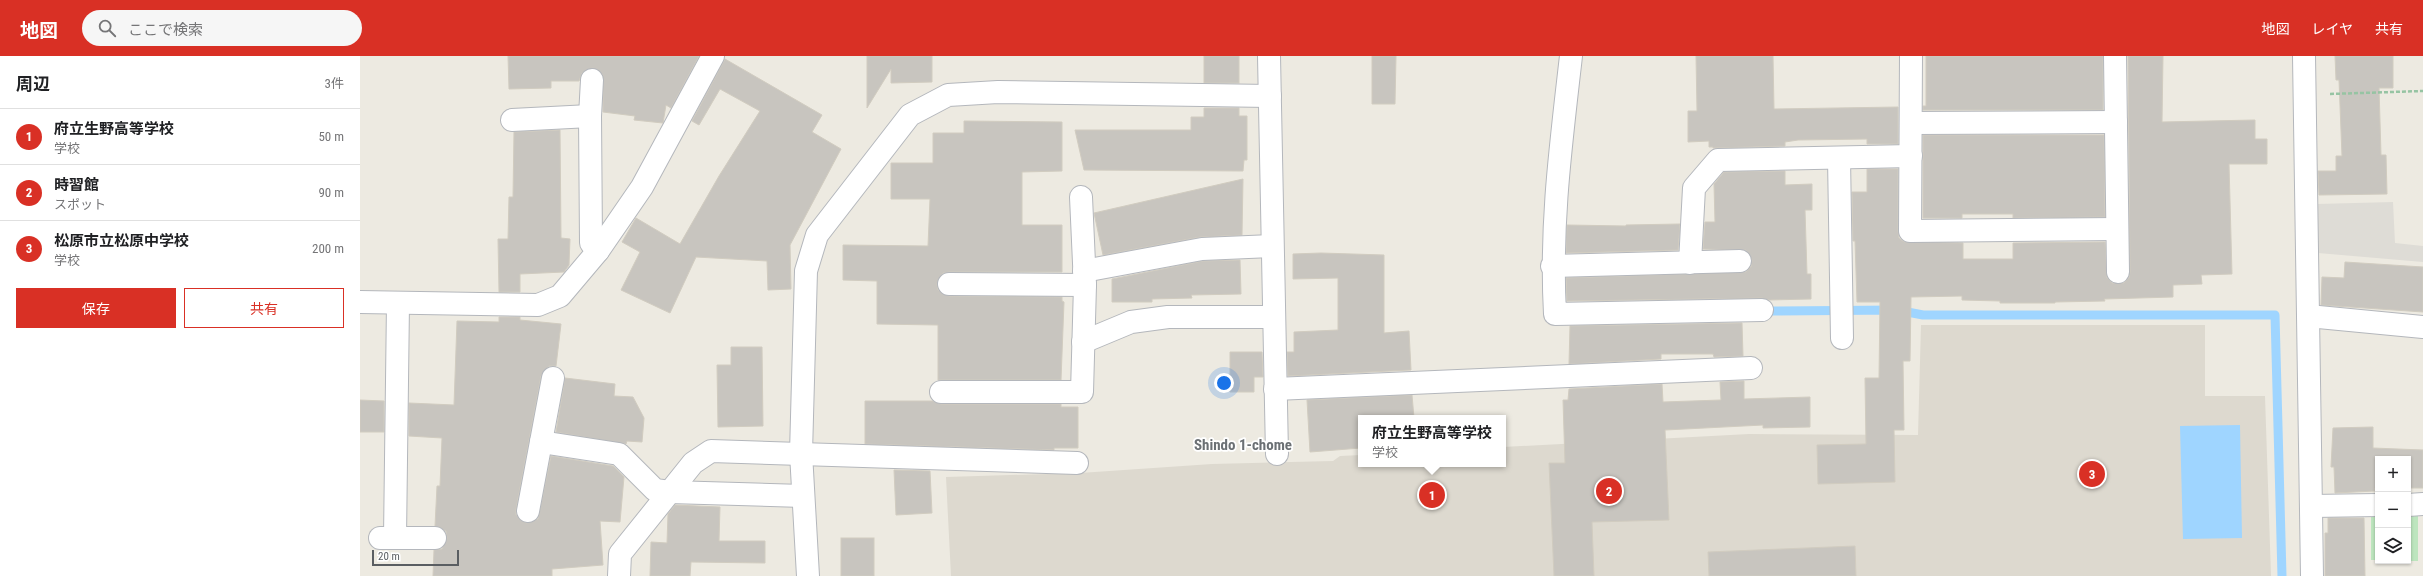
<!DOCTYPE html>
<html lang="ja">
<meta charset="utf-8">
<style>
:root{--surface:#fff;--page:#f6f6f6;--text:#202124;--muted:#757577;--line:#e0e0e0;--accent:#d93025}
body{margin:0;font-family:"Roboto Condensed","Noto Sans JP",sans-serif;background:var(--page);color:var(--text)}
.controls{position:absolute;right:12px;bottom:12px;display:grid;overflow:hidden;border-radius:0px;box-shadow:0 1px 3px #0004}
.controls button{width:36px;height:36px;display:grid;place-items:center;padding:0;border:0;border-bottom:1px solid var(--line);background:var(--surface);color:var(--text);font:20px sans-serif}
.scale{position:absolute;left:12px;bottom:10px;width:87px;box-sizing:border-box;padding-left:4px;border:2px solid #5a5e62;border-top:0;font-size:11px;line-height:14px;white-space:nowrap;color:#5a5e62;-webkit-text-stroke:3px #fff;paint-order:stroke}
.you{position:absolute;left:864px;top:327px;width:14px;height:14px;margin:-10px;border:3px solid #fff;border-radius:50%;background:#1a73e8;box-shadow:0 0 0 6px #1a73e833}
.badge{display:grid;place-items:center;width:26px;height:26px;border-radius:50%;background:var(--accent);color:#fff;font-size:13px;font-weight:700}
.pin{position:absolute;translate:-50% -50%;border:2px solid #fff;box-shadow:0 1px 4px #0006}
.popup{position:absolute;left:998px;top:359px;width:148px;height:52px;box-sizing:border-box;display:grid;place-content:center;border-radius:0px;background:var(--surface);filter:drop-shadow(0 1px 3px #0005);font-size:13px;white-space:nowrap;color:var(--muted)}
.popup b{font-size:15px;color:var(--text)}
.popup::after{content:'';position:absolute;left:50%;top:100%;margin-left:-8px;border:8px solid transparent;border-top-color:var(--surface)}
.list{margin:0;padding:0;list-style:none}
h2{display:flex;justify-content:space-between;align-items:center;height:52px;margin:0;padding:0 16px;font-size:17px}
h2 small{font-size:13px;font-weight:400;color:var(--muted)}
.list li{display:grid;grid-template-columns:26px 1fr auto;gap:12px;align-items:center;box-sizing:border-box;height:56px;padding:0 16px;border-top:1px solid var(--line)}
.list b{display:block;font-size:15px;white-space:nowrap}
.list p{margin:0;font-size:13px;white-space:nowrap;color:var(--muted)}
.list em{font-size:13px;font-style:normal;color:var(--muted)}
.actions{display:flex;gap:8px;padding:12px 16px}
.actions a{flex:1;padding:9px 0;border:1px solid var(--accent);border-radius:0px;text-align:center;font-size:14px;color:var(--accent)}
.actions .main{background:var(--accent);color:#fff}
.icon{flex:none;width:22px;height:22px;fill:none;stroke:currentColor;stroke-width:2;stroke-linecap:round;stroke-linejoin:round}
.map{position:relative;flex:none;width:2063px;height:520px;overflow:hidden}
header{display:flex;align-items:center;gap:24px;box-sizing:border-box;height:56px;padding:0 20px;background:var(--accent);color:#fff}
header strong{font-size:19px}
nav{display:flex;gap:22px;margin-inline-start:auto;font-size:14px}
.search{width:280px;height:36px;background:var(--page);display:flex;align-items:center;gap:10px;box-sizing:border-box;padding:0 14px;border-radius:22px;color:var(--muted);font-size:15px}
main{display:flex}
aside{flex:1;background:var(--surface)}
.map>svg:first-child{display:block}
.industrial{fill:#dedcd6}
.education{fill:#ddd9cf}
.green{fill:#bde5be}
.water{fill:#9fd5ff}
.lines{fill:none;stroke-linecap:round;stroke-linejoin:round}
.stream{stroke:#9fd5ff;stroke-width:9}
.building{fill:#c8c5bf;stroke:#d1ccc0}
.minor-casing{stroke:#b4b7bc;stroke-width:24}
.path{stroke:#96c4a3;stroke-width:2.5;stroke-dasharray:4 2;stroke-linecap:butt}
.minor{stroke:#fff;stroke-width:22}
.labels{text-anchor:middle;stroke-width:3.5;stroke-linejoin:round;paint-order:stroke}
.neighbourhood-label{font-size:15px;font-weight:bold;fill:#6b7074;stroke:#fff}
</style>
<header>
<strong>地図</strong>
<div class="search"><svg class="icon" aria-label="search" viewBox="0 0 24 24"><circle cx="10" cy="10" r="6"/><path d="M15 15l6 6"/></svg>ここで検索</div>
<nav><a>地図</a><a>レイヤ</a><a>共有</a></nav>
</header>
<main>
<aside>
<h2>周辺<small>3件</small></h2>
<ul class="list">
<li><span class="badge">1</span><div><b>府立生野高等学校</b><p>学校</p></div><em>50 m</em></li>
<li><span class="badge">2</span><div><b>時習館</b><p>スポット</p></div><em>90 m</em></li>
<li><span class="badge">3</span><div><b>松原市立松原中学校</b><p>学校</p></div><em>200 m</em></li>
</ul>
<div class="actions"><a class="main">保存</a><a>共有</a></div>
</aside>
<div class="map">
<svg width="2063" height="520" viewBox="0 0 2063 520">
<rect width="100%" height="100%" fill="#edeae1"/>
<path class="industrial" d="M2033,146L2035,187L2063,190V206L1958,197L1957,148Z"/>
<path class="education" d="M1561,269H1845V340H1905L1911,520H591L586,421L720,417L852,408L973,405L980,400L1001,399V408H1143V391L1389,378L1558,379Z"/>
<g class="green">
<rect x="2011" y="458" width="7" height="46"/>
<rect x="2048" y="459" width="10" height="46"/>
</g>
<path class="water" d="M1880,369L1882,482L1823,483L1820,370Z"/>
<g class="lines">
<path class="stream" d="M1409,255L1537,254L1563,259H1915L1922,520"/>
</g>
<g class="building">
<path d="M148,0H339L311,52L306,49L303,67L274,64L275,60L243,56V19L233,12L222,17L219,25H191V32L149,33Z"/>
<path d="M507,0H572V26L531,27V13L507,52Z"/>
<rect x="844" y="0" width="35" height="27"/>
<path d="M1012,0H1036L1035,48H1012Z"/>
<path d="M1336,0H1413L1414,53L1538,51V88H1507V83L1438,84L1425,86V90L1353,92V91H1349V85L1328,86V55H1337Z"/>
<path d="M1566,0H1743V54H1563V50H1566Z"/>
<path d="M1768,0H1803L1802,66L1895,64V83H1907V108H1869L1872,218L1841,219L1842,228L1813,229V241L1744,243L1745,245L1695,246V247H1640V245L1602,244V240L1551,241L1550,305H1543L1544,374H1534L1535,426L1458,428L1457,389L1506,388L1505,322H1519L1520,246H1497L1495,185H1493L1492,136H1507V113H1538V175L1539,182L1544,186L1603,187V203H1653V187L1745,186L1747,222L1752,227H1764L1769,222L1770,216Z"/>
<path d="M1975,0H2033V32H2019L2021,99H2026L2027,138L1959,139L1958,115H1976V100H1982L1979,24H1976Z"/>
<path d="M365,3L462,59L452,76L481,93L430,189L431,233L408,234L407,205L336,201L310,257L261,234L280,196L262,186L276,162L320,188L359,120L400,55L360,33L339,69L332,65Z"/>
<path d="M844,52H879V60H887V104H884L883,115L724,114L715,74H831V61H844Z"/>
<path d="M604,65L702,66V115L662,116V169H702V216H589L583,217L577,228L578,234L589,240L702,241V245L704,246L701,324H578V269L517,268V225L483,224V189L568,190L570,143H531V107H573V77H604Z"/>
<path d="M200,74L201,182L210,183L209,209L204,216L160,218V236H139L138,183H148L149,141H153L154,76Z"/>
<path d="M1563,79H1744L1745,161L1653,162V158H1602V162H1563Z"/>
<path d="M1425,115V129L1452,128V154H1445L1447,218H1451V243L1409,244L1402,242L1207,245L1206,222L1386,216L1391,211L1392,204L1386,194L1343,193L1345,166H1355L1354,128L1364,116Z"/>
<path d="M883,123L882,179L840,181L743,199L734,157Z"/>
<path d="M1320,168L1318,194L1206,197L1207,169L1266,170V169Z"/>
<path d="M961,197L1024,199V277L1049,275L1051,314L928,320L927,296H934V276L978,274V222L933,223V198Z"/>
<path d="M880,204L881,238L831,239L832,242L792,243V246H752V223L843,205Z"/>
<path d="M1985,206L2063,211V256L1961,249L1962,221L1984,222Z"/>
<path d="M139,261H160V264L201,268L196,310H189L181,320L156,453V459L166,467L178,463L191,400L253,410L264,421L260,466L240,465L243,509L192,513V520H73L74,494L82,493L87,482L86,475L75,470L77,430H80L82,382L49,380V347L94,349L97,265L139,266Z"/>
<path d="M1382,267L1383,300L1354,301L1353,298H1301V303L1209,308L1210,270Z"/>
<path d="M371,291H402L403,370L358,371L357,309H371Z"/>
<path d="M870,296H902L903,321H894V336H870Z"/>
<path d="M205,322L255,328L254,340L273,341L284,362L282,386L267,385L266,388L196,376Z"/>
<path d="M1384,325V343L1450,341V371L1403,372V369L1305,374L1309,464L1232,466L1234,520H1194L1189,407H1205L1203,344H1208L1209,333L1302,328L1303,346L1361,344L1360,326Z"/>
<path d="M1052,339L1054,362H1001V392L950,396L947,344Z"/>
<path d="M0,344L24,345V376H0Z"/>
<path d="M505,345H573L581,348H701V351H718V392H694V394L505,388Z"/>
<path d="M2013,371V392L2063,394V432H2048V403H2018V432H2015V435L1975,437L1974,411H1971L1973,372Z"/>
<path d="M534,414L570,415L572,457L536,459Z"/>
<path d="M315,449L360,451L359,485H405V507L331,506L330,520H290L291,486L307,487L308,458Z"/>
<path d="M1968,462H2004L2005,520H1965V477H1968Z"/>
<rect x="481" y="482" width="33" height="38"/>
<path d="M1495,490L1496,520H1349L1348,496Z"/>
</g>
<g class="lines">
<defs>
<g id="minor">
<path d="M909,0L917,398"/>
<path d="M1211,0C1201,88 1190,169 1195,258L1402,254"/>
<path d="M1551,0L1550,175L1757,173"/>
<path d="M1755,0L1758,216"/>
<path d="M1944,0L1952,520"/>
<path d="M232,24L230,60L231,187L238,195"/>
<path d="M152,64L230,60"/>
<path d="M1551,67L1756,66"/>
<path d="M1479,102L1482,282"/>
<path d="M1330,207L1334,132L1358,104L1551,100"/>
<path d="M1192,210L1380,205"/>
<path d="M724,215L842,193L912,190"/>
<path d="M589,228L725,229"/>
<path d="M0,246L178,249L200,240L238,195L282,131L353,0"/>
<path d="M1948,260L2063,271"/>
<path d="M723,286L771,266L808,261H914"/>
<path d="M915,333L1391,312"/>
<path d="M581,336H722L725,229L721,141"/>
<path d="M181,386L259,398L295,434L310,436L443,440"/>
<path d="M2048,449L2063,448"/>
<path d="M1952,450L2018,449"/>
<path d="M168,455L193,322"/>
<path d="M20,482H75"/>
<path d="M35,482L38,247"/>
<path d="M259,520L260,498L333,407L351,395L717,407"/>
<path d="M448,520L441,397L446,215L457,179L550,59L588,39L638,36L910,40"/>
</g>
</defs>
<use href="#minor" class="minor-casing"/>
<path class="path" d="M1970,38L2063,35"/>
<use href="#minor" class="minor"/>
</g>
<g class="labels">
<g class="neighbourhood-label">
<text x="883" y="394">Shindo 1-chome</text>
</g>
</g>
</svg>
<div class="controls">
<button>+</button>
<button>−</button>
<button><svg class="icon" aria-label="layers" viewBox="0 0 24 24"><path d="M12 4l9 5-9 5-9-5zM3 14l9 5 9-5"/></svg></button>
</div>
<div class="scale">20 m</div>
<div class="you"></div>
<div class="pin badge" style="left:1072px;top:439px">1</div>
<div class="popup"><b>府立生野高等学校</b>学校</div>
<div class="pin badge" style="left:1249px;top:435px">2</div>
<div class="pin badge" style="left:1732px;top:418px">3</div>
</div>
</main>
